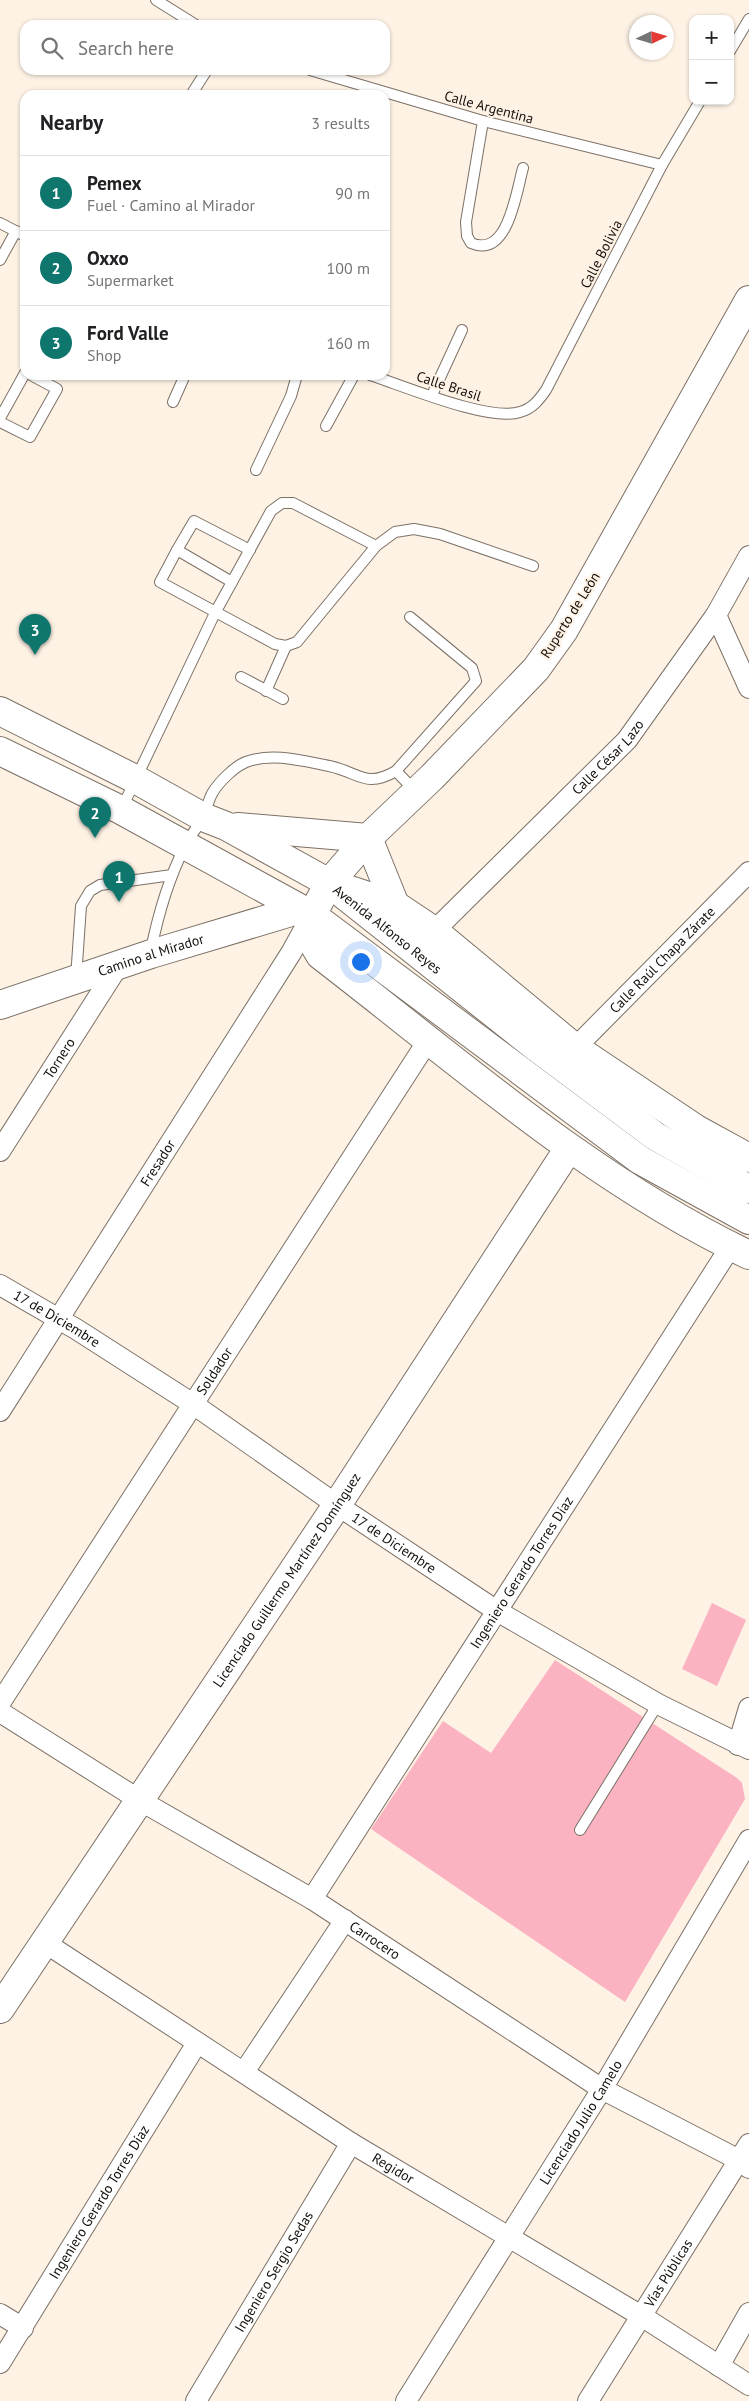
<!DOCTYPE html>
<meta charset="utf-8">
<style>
:root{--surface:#fff;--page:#f2f2f2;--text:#202124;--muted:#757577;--line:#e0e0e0;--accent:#0f766e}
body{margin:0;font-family:"PT Sans",sans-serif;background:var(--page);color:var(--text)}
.controls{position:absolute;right:15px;top:15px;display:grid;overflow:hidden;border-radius:10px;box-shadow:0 1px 4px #0004}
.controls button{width:45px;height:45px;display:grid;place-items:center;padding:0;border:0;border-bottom:1px solid var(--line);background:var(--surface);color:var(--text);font:25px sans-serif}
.compass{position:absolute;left:629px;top:15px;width:45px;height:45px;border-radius:50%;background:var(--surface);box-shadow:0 1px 4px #0004;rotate:86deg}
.you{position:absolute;left:360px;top:961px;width:18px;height:18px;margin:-12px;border:4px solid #fff;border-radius:50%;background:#1a73e8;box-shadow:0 0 0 8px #1a73e833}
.badge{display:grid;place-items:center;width:32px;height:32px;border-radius:50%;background:var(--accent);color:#fff;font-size:16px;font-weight:700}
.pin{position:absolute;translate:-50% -41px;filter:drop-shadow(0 1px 2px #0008)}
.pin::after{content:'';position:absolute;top:26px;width:18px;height:15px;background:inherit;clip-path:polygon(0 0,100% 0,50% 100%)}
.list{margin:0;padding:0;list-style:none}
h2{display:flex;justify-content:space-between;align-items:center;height:65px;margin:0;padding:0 20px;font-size:21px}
h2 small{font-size:16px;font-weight:400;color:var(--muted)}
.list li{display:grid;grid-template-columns:32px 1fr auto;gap:15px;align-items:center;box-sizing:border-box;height:75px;padding:0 20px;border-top:1px solid var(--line)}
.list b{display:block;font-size:19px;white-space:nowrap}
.list p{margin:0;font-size:16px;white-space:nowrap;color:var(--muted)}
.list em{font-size:16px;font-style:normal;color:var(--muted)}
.icon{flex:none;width:28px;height:28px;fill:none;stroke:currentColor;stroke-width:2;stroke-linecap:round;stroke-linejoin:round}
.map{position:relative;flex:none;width:749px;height:2401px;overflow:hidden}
.search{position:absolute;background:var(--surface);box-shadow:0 1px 4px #0004;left:20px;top:20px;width:370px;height:55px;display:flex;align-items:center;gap:12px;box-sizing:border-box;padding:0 18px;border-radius:15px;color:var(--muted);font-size:19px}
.panel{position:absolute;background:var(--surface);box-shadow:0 1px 4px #0004;left:20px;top:90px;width:370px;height:290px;border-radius:15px}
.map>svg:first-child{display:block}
.green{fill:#fbb3c2}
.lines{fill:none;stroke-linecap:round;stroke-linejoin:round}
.lane-casing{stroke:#7c7166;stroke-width:12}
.street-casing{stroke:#7c7166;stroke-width:22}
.secondary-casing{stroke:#7c7166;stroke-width:30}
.lane{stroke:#fff;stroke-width:10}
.street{stroke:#fff;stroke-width:20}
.secondary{stroke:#fff;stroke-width:28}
.labels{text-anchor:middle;stroke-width:4;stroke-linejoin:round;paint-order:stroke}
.street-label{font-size:14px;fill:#14100c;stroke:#fef2e5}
</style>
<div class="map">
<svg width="749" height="2401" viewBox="0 0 749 2401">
<rect width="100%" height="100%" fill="#fef2e5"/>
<g class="green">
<path d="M712,1603L746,1620L717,1686L682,1669Z"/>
<path d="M555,1660L737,1778L742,1783L745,1799L625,2002L371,1829L443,1721L491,1753Z"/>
</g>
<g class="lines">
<defs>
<g id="lane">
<path d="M156,0L196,25"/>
<path d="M730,51L749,19"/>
<path d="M310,70L483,121L662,165"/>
<path d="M191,95L207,70"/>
<path d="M483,121L466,222L467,236L471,243C508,259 516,193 523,168"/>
<path d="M0,223L25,236"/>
<path d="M0,260L16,231"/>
<path d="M370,375C404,386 489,422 520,412C532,409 539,400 546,390L662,165L700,101"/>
<path d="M432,395L462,330"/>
<path d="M173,402L185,375"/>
<path d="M0,418L25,373"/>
<path d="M0,422L30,437L57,389L31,375"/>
<path d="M326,426L354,375"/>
<path d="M256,470L291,396L297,375"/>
<path d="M177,550L160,582L275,644L286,646L297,642L376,546L395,532L414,529L440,534L533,566"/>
<path d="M232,582L177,550L194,521L250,550"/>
<path d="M241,677L283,699"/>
<path d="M266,691L286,646"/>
<path d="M396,771L416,792"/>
<path d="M121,810L215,613L271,511L282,503H293L376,546"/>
<path d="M151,950C158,915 169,878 185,846C190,836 198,827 203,817C207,809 208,800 213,792C219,782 235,766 246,762C272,752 303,761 329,766C359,772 365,789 396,771L476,681L472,668L410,617"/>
<path d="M76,978L81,906L90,891L100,885L172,875"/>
<path d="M580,1830L658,1704"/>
</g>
<g id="street">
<path d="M716,615L749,688"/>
<path id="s1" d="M434,931L627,740L716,615L749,556"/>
<path id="s2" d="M575,1048L749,872"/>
<path id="s3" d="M0,1151L118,966"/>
<path id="s4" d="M0,1285L76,1329L193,1404L337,1505L497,1611L658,1704L749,1749"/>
<path id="s5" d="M0,1411L291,953L312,915"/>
<path id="s6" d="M0,1703L429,1039"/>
<path id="s7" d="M0,1712L141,1801L312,1899L602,2089L739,2160L749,2168"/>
<path d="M738,1745L749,1708"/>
<path id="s8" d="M312,1899L731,1246"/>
<path id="s9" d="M44,1942L351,2143L643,2317L749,2385"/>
<path d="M244,2072L345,1920"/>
<path d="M0,2314L23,2328"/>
<path id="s10" d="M0,2363L197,2043"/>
<path d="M719,2366L749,2313"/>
<path id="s11" d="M196,2401L351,2143"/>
<path id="s12" d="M406,2401L602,2089L749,1840"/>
<path id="s13" d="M588,2401L749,2144"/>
</g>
<g id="secondary">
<path d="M749,300L564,630L536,669L432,777L368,838L329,883L312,915L313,943L320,955C458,1061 591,1180 749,1255"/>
<path id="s14" d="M0,711L135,779L203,817L226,826L329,883L536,1047L655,1136L749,1189"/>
<path d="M0,751L121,810L312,915L640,1160L749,1220"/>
<path d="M238,827L368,838"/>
<path d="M368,838L395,905"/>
<path d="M350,890L395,905L434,931L575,1048L696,1129L749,1158"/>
<path id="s15" d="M0,1005L151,954L301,909"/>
<path id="s16" d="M0,2009L337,1505L569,1148"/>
</g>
</defs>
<use href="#lane" class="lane-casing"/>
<use href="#street" class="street-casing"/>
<use href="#secondary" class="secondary-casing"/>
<use href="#lane" class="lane"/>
<use href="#street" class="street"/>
<use href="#secondary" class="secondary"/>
</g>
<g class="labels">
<g class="street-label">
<text transform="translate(489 107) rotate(15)" y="5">Calle Argentina</text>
<text transform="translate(601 254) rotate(-63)" y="5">Calle Bolivia</text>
<text transform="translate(449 386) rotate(18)" y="5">Calle Brasil</text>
<text transform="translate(570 615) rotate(-58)" y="5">Ruperto de León</text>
<text dy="5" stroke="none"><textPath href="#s1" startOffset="246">Calle César Lazo</textPath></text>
<text dy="5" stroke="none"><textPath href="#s14" startOffset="446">Avenida Alfonso Reyes</textPath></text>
<text dy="5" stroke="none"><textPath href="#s15" startOffset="159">Camino al Mirador</textPath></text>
<text dy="5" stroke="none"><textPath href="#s2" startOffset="124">Calle Raúl Chapa Zárate</textPath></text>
<text dy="5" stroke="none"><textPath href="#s3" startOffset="110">Tornero</textPath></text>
<text dy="5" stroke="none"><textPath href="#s5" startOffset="294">Fresador</textPath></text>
<text dy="5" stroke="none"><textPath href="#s4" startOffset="66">17 de Diciembre</textPath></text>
<text dy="5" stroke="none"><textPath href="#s6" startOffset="395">Soldador</textPath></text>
<text dy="5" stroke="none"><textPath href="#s4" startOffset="471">17 de Diciembre</textPath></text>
<text dy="5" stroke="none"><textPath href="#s8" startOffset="388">Ingeniero Gerardo Torres Díaz</textPath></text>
<text dy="5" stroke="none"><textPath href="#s16" startOffset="516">Licenciado Guillermo Martínez Domínguez</textPath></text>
<text dy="5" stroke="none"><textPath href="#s7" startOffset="439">Carrocero</textPath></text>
<text dy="5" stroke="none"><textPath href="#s12" startOffset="329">Licenciado Julio Camelo</textPath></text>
<text dy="5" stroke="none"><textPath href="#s9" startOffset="416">Regidor</textPath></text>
<text dy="5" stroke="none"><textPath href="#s10" startOffset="189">Ingeniero Gerardo Torres Díaz</textPath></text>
<text dy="5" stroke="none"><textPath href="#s11" startOffset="151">Ingeniero Sergio Sedas</textPath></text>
<text dy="5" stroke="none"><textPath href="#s13" startOffset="151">Vías Públicas</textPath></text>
</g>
</g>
</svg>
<div class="controls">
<button>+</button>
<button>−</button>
</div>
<svg class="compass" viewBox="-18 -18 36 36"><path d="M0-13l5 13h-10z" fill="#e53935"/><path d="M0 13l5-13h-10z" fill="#757577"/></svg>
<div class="you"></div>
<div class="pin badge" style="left:119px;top:902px">1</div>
<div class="pin badge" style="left:95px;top:838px">2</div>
<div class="pin badge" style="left:35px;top:655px">3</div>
<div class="search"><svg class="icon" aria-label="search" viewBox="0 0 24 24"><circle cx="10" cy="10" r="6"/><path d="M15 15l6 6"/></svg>Search here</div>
<section class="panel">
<h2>Nearby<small>3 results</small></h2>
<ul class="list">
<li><span class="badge">1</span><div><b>Pemex</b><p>Fuel · Camino al Mirador</p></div><em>90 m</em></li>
<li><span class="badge">2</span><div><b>Oxxo</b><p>Supermarket</p></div><em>100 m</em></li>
<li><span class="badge">3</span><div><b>Ford Valle</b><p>Shop</p></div><em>160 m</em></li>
</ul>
</section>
</div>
